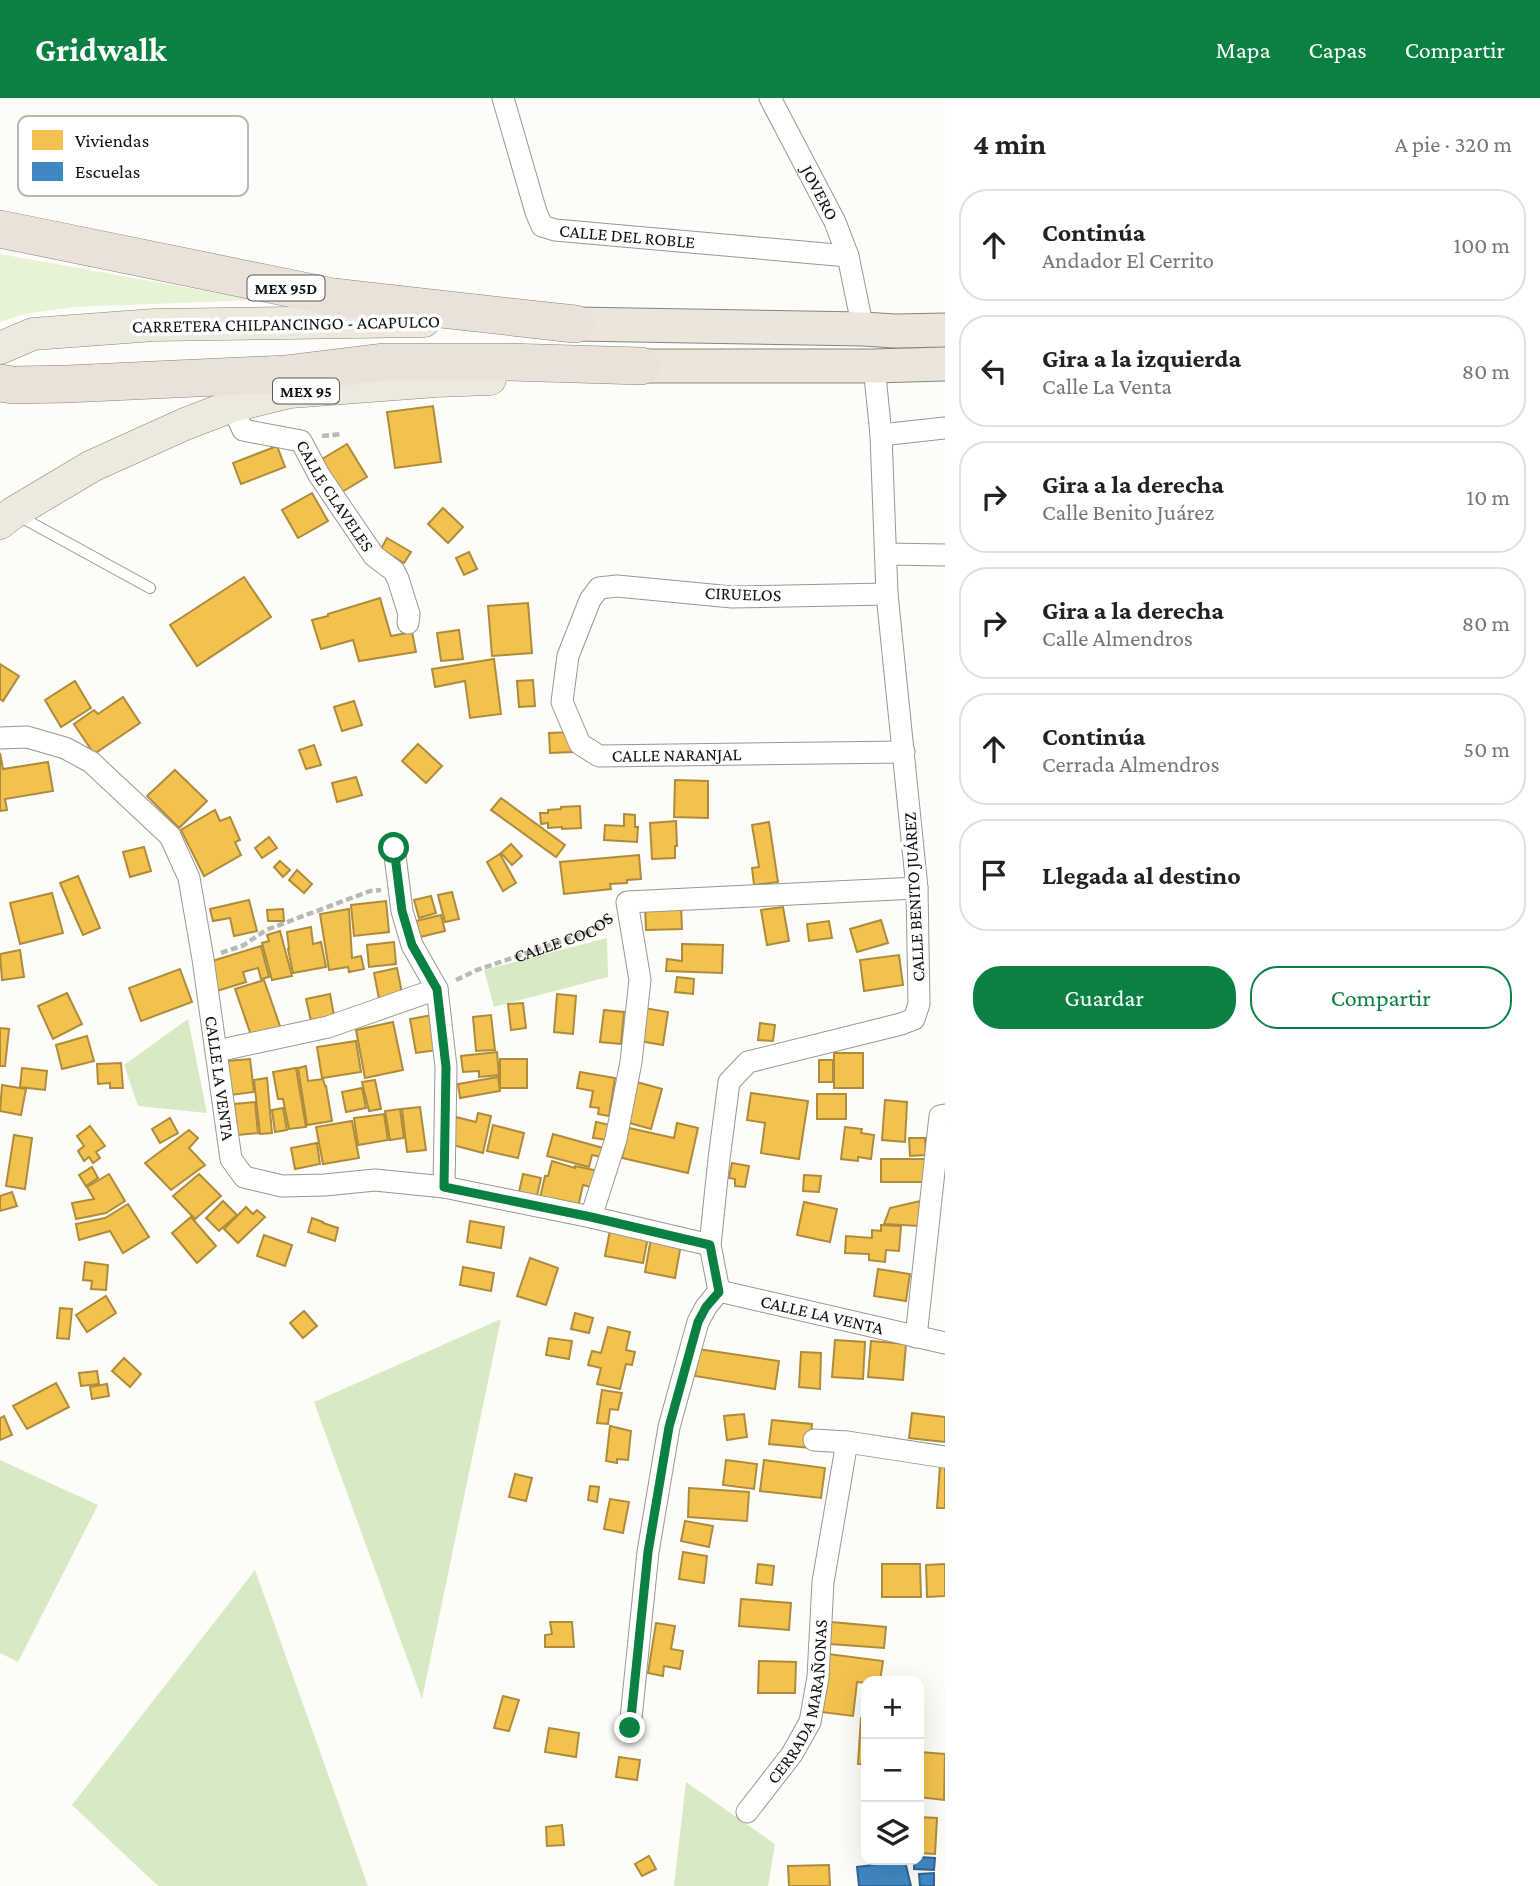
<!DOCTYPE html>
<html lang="es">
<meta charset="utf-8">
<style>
:root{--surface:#fff;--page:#f6f6f6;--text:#222;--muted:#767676;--line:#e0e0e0;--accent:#0b8043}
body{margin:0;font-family:"Crimson Pro",serif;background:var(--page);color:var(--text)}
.controls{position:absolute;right:21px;bottom:21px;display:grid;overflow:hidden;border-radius:14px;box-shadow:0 7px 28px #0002}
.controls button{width:63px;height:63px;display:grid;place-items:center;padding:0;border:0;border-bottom:2px solid var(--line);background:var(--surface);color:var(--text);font:35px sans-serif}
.stop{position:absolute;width:21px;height:21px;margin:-16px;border:5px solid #0b8043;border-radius:50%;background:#fff}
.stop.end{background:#0b8043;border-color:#fff;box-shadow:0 2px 7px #0008}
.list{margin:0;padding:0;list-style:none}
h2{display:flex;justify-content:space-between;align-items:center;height:91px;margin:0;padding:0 28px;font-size:30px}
h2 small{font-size:23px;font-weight:400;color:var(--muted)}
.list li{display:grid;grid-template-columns:46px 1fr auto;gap:21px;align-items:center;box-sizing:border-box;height:112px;margin:0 14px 14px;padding:0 14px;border:2px solid var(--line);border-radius:28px}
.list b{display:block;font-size:26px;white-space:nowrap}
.list p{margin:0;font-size:23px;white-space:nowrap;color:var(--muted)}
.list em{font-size:23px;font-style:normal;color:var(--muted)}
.actions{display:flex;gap:14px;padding:21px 28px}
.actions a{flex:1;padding:16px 0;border:2px solid var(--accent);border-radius:28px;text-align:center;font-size:24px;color:var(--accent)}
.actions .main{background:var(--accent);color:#fff}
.icon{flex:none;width:38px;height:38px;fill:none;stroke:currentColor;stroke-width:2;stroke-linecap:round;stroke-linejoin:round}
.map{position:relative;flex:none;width:945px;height:1788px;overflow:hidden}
header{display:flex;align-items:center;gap:42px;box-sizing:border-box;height:98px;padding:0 35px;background:var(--accent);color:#fff}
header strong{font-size:33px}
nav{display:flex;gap:38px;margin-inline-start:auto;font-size:24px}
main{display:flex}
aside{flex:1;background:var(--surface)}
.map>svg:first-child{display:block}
.green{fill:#e7f3d7}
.forest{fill:#d8eac5}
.homes{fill:#f2c14e;stroke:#ae8c3c;stroke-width:2}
.schools{fill:#3f88c5;stroke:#31648f;stroke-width:2}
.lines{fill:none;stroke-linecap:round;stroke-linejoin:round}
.service-casing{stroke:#979795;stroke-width:12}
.minor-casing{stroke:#979795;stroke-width:23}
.primary-casing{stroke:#858482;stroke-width:33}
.trunk-casing{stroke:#858482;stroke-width:35}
.motorway-casing{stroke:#858482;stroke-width:38}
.path{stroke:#b9b9b8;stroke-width:4.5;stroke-dasharray:7 3.5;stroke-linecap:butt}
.service{stroke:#fffffe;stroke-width:10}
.minor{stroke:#fffffe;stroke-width:21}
.primary{stroke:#ede9dc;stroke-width:32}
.trunk{stroke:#ece5da;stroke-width:33}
.motorway{stroke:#eae1d8;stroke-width:37}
.route{stroke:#0b8043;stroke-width:9}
.labels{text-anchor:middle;stroke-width:7;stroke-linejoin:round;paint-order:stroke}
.shield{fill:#fff;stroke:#585858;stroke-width:2}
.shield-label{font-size:16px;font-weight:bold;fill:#111}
.street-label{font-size:18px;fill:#111;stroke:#fff}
.key{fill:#fff;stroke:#b8b8b8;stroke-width:2}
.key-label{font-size:19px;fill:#111}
</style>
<header>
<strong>Gridwalk</strong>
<nav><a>Mapa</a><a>Capas</a><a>Compartir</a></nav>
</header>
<main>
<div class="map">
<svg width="945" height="1788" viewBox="0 0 945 1788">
<rect width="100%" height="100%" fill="#fdfcf7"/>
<path class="green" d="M0,156L256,202L74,209L24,216L0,224Z"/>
<g class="forest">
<path d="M607,840L608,879L494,909L484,872Z"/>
<path d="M188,921L207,1015L138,1008L124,967Z"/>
<path d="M501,1221L422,1601L314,1304Z"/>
<path d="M0,1362L98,1407L18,1564L0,1555Z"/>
<path d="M255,1472L368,1788H158L72,1707Z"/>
<path d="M686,1684L775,1746L768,1788H674Z"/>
</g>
<g class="homes">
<path d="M433,308L441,364L395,370L387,314Z"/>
<path d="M347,346L367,379L337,397L317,364Z"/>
<path d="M277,348L285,369L241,386L233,365Z"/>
<path d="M312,395L328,423L298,440L282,412Z"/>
<path d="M443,410L463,429L448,445L428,426Z"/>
<path d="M387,440L411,454L404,465L381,451Z"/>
<path d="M469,454L477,471L464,477L456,460Z"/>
<path d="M244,479L271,519L197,568L170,527Z"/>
<path d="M380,500L391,538L412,534L416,554L359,563L353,542L321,551L312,522L328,518V516Z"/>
<path d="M528,505L532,555L492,558L488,508Z"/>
<path d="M459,532L463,561L441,563L437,535Z"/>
<path d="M494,561L501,616L470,620L465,583L435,589L432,571Z"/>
<path d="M0,566L19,578L3,603L0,601Z"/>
<path d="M533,582L535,608L519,609L517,583Z"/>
<path d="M75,583L91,610L61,629L45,602Z"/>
<path d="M123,599L140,625L94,656L74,626L94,612L98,616Z"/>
<path d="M354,603L362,627L342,633L334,609Z"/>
<path d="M572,634V654L550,655L549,635Z"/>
<path d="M418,646L442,668L426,685L402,663Z"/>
<path d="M314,647L321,667L306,671L299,652Z"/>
<path d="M0,655L3,671L48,664L53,693L5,701L7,712L0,713Z"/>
<path d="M175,672L207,703L179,730L147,698Z"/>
<path d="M356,679L362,697L337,704L332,685Z"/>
<path d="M675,682L708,683V720L674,719Z"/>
<path d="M501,700L565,747L556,759L491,712Z"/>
<path d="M580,708L581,730L562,731V729L548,730V725L541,726L540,715H548V712L561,711V709Z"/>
<path d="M215,712L220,723L230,719L240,742L235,744L241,757L204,778L181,732Z"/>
<path d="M624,716L635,717V729H638L637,744L604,742L605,727L624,728Z"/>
<path d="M676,723L677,748H675V760L652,761L650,725Z"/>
<path d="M769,724L778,784L754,787L752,770L759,769L752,727Z"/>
<path d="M269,739L277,750L262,760L255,750Z"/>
<path d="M511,746L522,758L512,767L501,755Z"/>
<path d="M144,749L151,773L130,779L123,754Z"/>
<path d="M500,756L516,785L503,793L487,764Z"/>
<path d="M639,757L641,781L627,782V785L610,786L611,791L564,796L560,764Z"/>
<path d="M280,763L290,772L283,779L274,769Z"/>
<path d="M297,772L312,786L304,795L289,782Z"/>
<path d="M78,778L100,830L83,837L60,785Z"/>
<path d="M452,794L459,821L445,824L438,797Z"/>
<path d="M52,795L63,835L20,846L10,805Z"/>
<path d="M431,798L436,815L419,820L414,802Z"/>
<path d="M249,802L257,833L234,838L230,820L213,823L210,811Z"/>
<path d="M386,803L389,834L354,838L351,807Z"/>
<path d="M681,807L682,831L646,832L645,809Z"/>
<path d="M783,809L789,843L767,847L761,812Z"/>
<path d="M283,811L284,823H268L267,812Z"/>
<path d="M349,811L352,860L361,858L364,871L349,874L348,869L329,872L320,816Z"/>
<path d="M441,817L445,833L420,839L416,823Z"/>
<path d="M881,822L888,845L857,854L850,831Z"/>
<path d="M829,823L832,840L809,843L807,826Z"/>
<path d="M311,829L313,846L321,844L326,869L293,875L288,851H289L287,834Z"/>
<path d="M280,833L292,878L272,882L262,845L269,843L267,837Z"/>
<path d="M394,844L396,866L369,869L367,847Z"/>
<path d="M682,846L723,847L722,875L666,873L667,861L682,863Z"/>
<path d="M261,848L269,879L261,881L258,870L243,874L246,884L217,893L209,864Z"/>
<path d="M20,852L24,879L2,882L0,856Z"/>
<path d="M899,857L903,887L864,893L860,862Z"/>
<path d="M397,870L403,900L380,906L374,875Z"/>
<path d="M180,871L192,904L141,923L129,890Z"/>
<path d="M677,879L694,881L693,896L675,894Z"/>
<path d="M264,882L281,931L252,940L235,891Z"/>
<path d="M67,895L82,926L53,941L38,908Z"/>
<path d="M330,896L334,918L311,923L306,901Z"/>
<path d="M557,896L576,898L573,936L554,934Z"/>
<path d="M523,905L526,930L511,932L508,906Z"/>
<path d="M644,910L668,914L663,947L639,943Z"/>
<path d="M604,912L624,914L621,946L600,944Z"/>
<path d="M433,917L438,952L416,955L410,921Z"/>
<path d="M491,917L495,952L476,953L473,919Z"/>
<path d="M393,924L403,972L365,980L356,932Z"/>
<path d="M760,925L775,927L773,943L758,942Z"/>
<path d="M0,930L9,931L5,968H0Z"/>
<path d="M87,938L94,963L62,971L56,947Z"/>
<path d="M356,943L361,974L322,980L317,949Z"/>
<path d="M497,954L499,977L479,979V973L463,974L461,958Z"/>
<rect x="834" y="955" width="29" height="35"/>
<path d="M250,961L254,994L231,997L227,963Z"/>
<rect x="500" y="961" width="27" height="29"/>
<rect x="819" y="962" width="14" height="22"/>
<path d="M121,965L123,990H110V985L98,986L97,966Z"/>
<path d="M306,968L308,983L323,981L325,988H326L332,1023L307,1027L298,970Z"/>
<path d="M22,970L47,973L45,992L20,989Z"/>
<path d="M296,970L306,1029L289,1031L283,1001H278L273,974Z"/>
<path d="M580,974L615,980L609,1018L598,1016L599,1010L590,1009L593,993L577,990Z"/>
<path d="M498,979L500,993L460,1000L458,986Z"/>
<path d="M267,980L272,1035L260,1036L254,982Z"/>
<path d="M375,982L381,1011L369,1013L362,984Z"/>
<path d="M637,984L662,991L651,1031L626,1024Z"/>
<path d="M2,987L26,991L21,1017L0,1013Z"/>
<path d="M362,990L366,1010L346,1014L342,994Z"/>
<path d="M751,995L808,1003L799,1061L761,1055L765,1025L747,1022Z"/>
<rect x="817" y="996" width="29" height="25"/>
<path d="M885,1002L907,1004L905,1044L882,1042Z"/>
<path d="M255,1004L258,1035L238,1037L234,1006Z"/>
<path d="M420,1009L426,1052L407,1054L402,1011Z"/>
<path d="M283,1010L287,1032L275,1034L272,1012Z"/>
<path d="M400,1011L404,1040L390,1042L385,1013Z"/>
<path d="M478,1015L491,1018L483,1055L449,1046L456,1019L476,1024Z"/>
<path d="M384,1016L388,1042L358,1047L354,1020Z"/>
<path d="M170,1020L178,1035L160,1045L152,1031Z"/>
<path d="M352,1023L359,1060L323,1066L316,1029Z"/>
<path d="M596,1024L610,1027L607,1042L593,1040Z"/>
<path d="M677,1025L698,1030L688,1075L622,1060L629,1030L674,1040Z"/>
<path d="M493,1027L524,1035L518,1060L487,1053Z"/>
<path d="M90,1028L105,1048L96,1054L100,1060L93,1065L89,1059L84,1063L78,1053L84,1048L77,1038Z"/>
<path d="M845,1029L862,1031L861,1035L874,1037L871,1061L858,1059V1063L841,1061Z"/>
<path d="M189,1032L198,1040L189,1050L205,1067L171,1092L145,1065Z"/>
<path d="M553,1036L603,1050L601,1059L592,1057L589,1069L547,1058Z"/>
<path d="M14,1037L32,1040L25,1091L6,1088Z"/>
<path d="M909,1040H925L926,1057L910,1058Z"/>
<path d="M317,1045L320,1066L295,1071L291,1050Z"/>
<path d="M881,1061H927L928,1084H881Z"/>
<path d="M552,1063L575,1070V1068L599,1073L595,1090L583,1087L578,1109L540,1100L545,1078H548Z"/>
<path d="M732,1065L749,1068L745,1089L735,1088V1081L729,1080Z"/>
<path d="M92,1069L98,1080L86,1088L79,1077Z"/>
<path d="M109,1076L125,1103L106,1115L76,1121L72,1105L94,1101L87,1089Z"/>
<path d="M199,1076L221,1098L195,1121L173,1098Z"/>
<path d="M523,1076L541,1080L537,1098L519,1094Z"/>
<path d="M804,1077L821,1078L819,1094L803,1093Z"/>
<path d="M12,1094L17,1108L0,1113V1098Z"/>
<path d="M223,1103L237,1117L219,1133L206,1120Z"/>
<path d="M920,1103L919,1128L884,1126L890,1110Z"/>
<path d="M804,1104L837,1111L830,1144L797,1137Z"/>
<path d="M128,1106L149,1139L123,1155L110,1133L79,1142L76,1126L105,1120Z"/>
<path d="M246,1109L253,1116L257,1112L265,1119L238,1145L224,1131Z"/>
<path d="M191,1119L216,1148L197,1165L172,1135Z"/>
<path d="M312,1120L323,1124V1125L338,1130L335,1143L308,1134Z"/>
<path d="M470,1123L504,1129L501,1150L467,1144Z"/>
<path d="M881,1127L901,1128L899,1153L886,1152L885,1164L869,1162V1156L845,1155L846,1138L872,1140V1132L881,1133Z"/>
<path d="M610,1132L648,1139L643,1165L605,1158Z"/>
<path d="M264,1137L292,1147L285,1168L257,1158Z"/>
<path d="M651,1140L681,1146L675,1180L645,1174Z"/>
<path d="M530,1160L558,1170L546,1207L517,1198Z"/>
<path d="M85,1164L108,1167L106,1192L91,1191L92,1183L83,1182Z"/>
<path d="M463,1169L494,1175L491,1193L460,1187Z"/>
<path d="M878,1171L910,1176L906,1203L874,1198Z"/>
<path d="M106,1198L116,1215L87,1234L76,1217Z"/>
<path d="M60,1210L72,1211L69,1241L57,1240Z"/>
<path d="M304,1213L317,1228L303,1240L290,1225Z"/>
<path d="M575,1215L593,1220L589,1235L571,1231Z"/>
<path d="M608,1229L630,1234L626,1252L635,1254L632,1267L626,1266L620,1291L597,1286L601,1270L588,1267L592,1253L601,1255Z"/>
<path d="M549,1240L572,1243L569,1261L546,1257Z"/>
<path d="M835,1242L865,1244L863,1281L832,1279Z"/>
<path d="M871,1243L906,1246L903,1282L868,1279Z"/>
<path d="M698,1251L779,1263L775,1291L695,1278Z"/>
<path d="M801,1254L821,1255L820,1291L799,1289Z"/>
<path d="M124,1260L141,1276L130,1289L112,1273Z"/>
<path d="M97,1273L99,1286L81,1288L79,1275Z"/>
<path d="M56,1285L69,1309L27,1331L13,1308Z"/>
<path d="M107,1286L109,1298L92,1301L90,1289Z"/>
<path d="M602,1292L622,1295L618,1312L610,1311L608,1326L597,1325Z"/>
<path d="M912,1315L945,1319V1344L909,1340Z"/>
<path d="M744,1316L747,1339L727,1342L724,1318Z"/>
<path d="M4,1318L12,1337L0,1342V1320Z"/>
<path d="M772,1322L812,1326L810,1350L769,1346Z"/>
<path d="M610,1328L631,1333L628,1362L617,1361V1365L606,1363Z"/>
<path d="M726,1362L757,1366L754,1391L723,1387Z"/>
<path d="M764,1362L825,1370L821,1400L760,1393Z"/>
<path d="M940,1367H945V1410H937Z"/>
<path d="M515,1376L532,1380L526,1403L509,1399Z"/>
<path d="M590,1388L599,1389L597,1404L588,1402Z"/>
<path d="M689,1390L749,1394L747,1423L688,1419Z"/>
<path d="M610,1401L629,1404L623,1435L604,1431Z"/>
<path d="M685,1423L713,1428L709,1449L681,1443Z"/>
<path d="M683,1454L707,1458L704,1485L679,1481Z"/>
<path d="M758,1466L774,1468L772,1487L756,1485Z"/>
<path d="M882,1466H920L921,1499H882Z"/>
<path d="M945,1466V1498L927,1499L926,1467Z"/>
<path d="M741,1501L791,1505L789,1532L739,1528Z"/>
<path d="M550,1524H572L574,1549H545V1537L552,1536Z"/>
<path d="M831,1524L886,1529L884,1550L830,1546Z"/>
<path d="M656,1525L675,1528L671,1551L683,1553L680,1571L664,1568L663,1578L648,1575Z"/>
<path d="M828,1556L883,1563L880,1583H866V1585L857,1584L853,1618L821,1614Z"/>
<path d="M759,1563L796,1564L795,1595H758Z"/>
<path d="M503,1598L519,1602L509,1633L494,1630Z"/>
<path d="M861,1620H866V1666H858Z"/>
<path d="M549,1630L579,1635L576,1659L545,1654Z"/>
<path d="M920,1654L945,1656L944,1702L919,1699Z"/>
<path d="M619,1659L640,1662L637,1682L616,1679Z"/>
<path d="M919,1719L937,1720L935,1756L919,1755Z"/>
<path d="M562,1727L564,1747L547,1748L546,1729Z"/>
<path d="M649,1758L656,1771L642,1778L635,1766Z"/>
<path d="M829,1767L830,1788H789L788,1768Z"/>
</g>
<g class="schools">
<path d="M919,1759L935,1760L934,1772L914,1771V1762H919Z"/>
<path d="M873,1762H881L882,1766L905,1763L911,1788H859L857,1769L874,1767Z"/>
<path d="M934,1775V1788H920L919,1776Z"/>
</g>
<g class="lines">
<defs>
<path id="service" d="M17,417L150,490"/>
<g id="minor">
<path id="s2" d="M503,0L536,114L542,128L555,132L848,158"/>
<path id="s3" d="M770,0L835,124L848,158L863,231"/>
<path id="s4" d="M232,308L243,332L301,343L319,377L374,458L394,473L398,481L409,516L408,525"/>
<path d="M881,337L945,330"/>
<path d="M886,456L945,457"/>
<path id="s5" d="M887,496L732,499L617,488L599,490L590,502L568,558L562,604L580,646L599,658L904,654"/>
<path id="s6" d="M0,640L27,639L65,650L91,664L170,738L189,780L203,861L231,1061L244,1079L282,1088L325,1087L375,1082L444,1089L591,1119L710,1147"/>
<path d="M394,750L402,813L412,847L437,891L446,969L444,1089"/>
<path d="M217,953L328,929L437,891"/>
<path d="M591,1119L616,1041L631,964L640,882L627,804L917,790"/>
<path d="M719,1193L710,1147L719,1061L729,984L748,964L901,926L914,921L919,906L917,790L887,496L881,337L874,268"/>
<path d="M916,1239L940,1018L945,1017"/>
<path d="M814,1342L847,1344L945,1359"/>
<path id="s7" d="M630,1630L648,1454L669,1329L698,1224L706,1209L719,1193L945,1245"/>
<path id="s8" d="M747,1714L792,1656L810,1624L818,1579L823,1484L847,1344"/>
</g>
<g id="primary">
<path d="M0,250L33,236L154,227L424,223"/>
<path d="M0,425L13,415L92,368L185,326L232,308L290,294L436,283L490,281"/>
</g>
<g id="trunk">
<path d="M575,226L863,231L895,233L945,232"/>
<path d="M641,268H874L945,266"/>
</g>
<g id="motorway">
<path d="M0,131L333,199L575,226"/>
<path d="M0,285L13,287L67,286L285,276L383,264H506L641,268"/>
</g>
</defs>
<use href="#service" class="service-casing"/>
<use href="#minor" class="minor-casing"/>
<use href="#primary" class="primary-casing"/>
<use href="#trunk" class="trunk-casing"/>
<use href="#motorway" class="motorway-casing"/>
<g class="path">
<path d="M322,338L341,336"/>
<path d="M221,855L244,847L266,832L370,793L381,792"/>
<path id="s1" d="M456,882L477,872L591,833L609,819"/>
</g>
<use href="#service" class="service"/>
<use href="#minor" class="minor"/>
<use href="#primary" class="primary"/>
<use href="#trunk" class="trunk"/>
<use href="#motorway" class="motorway"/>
</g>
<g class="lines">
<path class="route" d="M394,750L402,813L412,847L437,891L446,969L444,1089L591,1119L710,1147L719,1194L706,1209L698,1224L669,1329L648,1454L630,1630"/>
</g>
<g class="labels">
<g class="shield">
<rect x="247.5" y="177.5" width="77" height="25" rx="5"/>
<rect x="273" y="280.5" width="66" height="25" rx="5"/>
</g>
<g class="shield-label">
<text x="286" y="196">MEX 95D</text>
<text x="306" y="299">MEX 95</text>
</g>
<g class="street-label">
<text dy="6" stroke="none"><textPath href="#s3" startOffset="107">JOVERO</textPath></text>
<text dy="6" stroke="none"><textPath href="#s2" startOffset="220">CALLE DEL ROBLE</textPath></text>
<text transform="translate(286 226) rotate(-1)" y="6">CARRETERA CHILPANCINGO - ACAPULCO</text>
<text dy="6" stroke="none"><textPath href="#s4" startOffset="150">CALLE CLAVELES</textPath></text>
<text transform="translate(743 496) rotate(2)" y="6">CIRUELOS</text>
<text dy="6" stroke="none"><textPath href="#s5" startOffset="556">CALLE NARANJAL</textPath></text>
<text transform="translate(914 799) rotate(-93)" y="6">CALLE BENITO JUÁREZ</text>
<text dy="6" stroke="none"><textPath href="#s1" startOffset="116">CALLE COCOS</textPath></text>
<text dy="6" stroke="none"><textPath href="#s6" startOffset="453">CALLE LA VENTA</textPath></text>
<text dy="6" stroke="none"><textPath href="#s7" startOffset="556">CALLE LA VENTA</textPath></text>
<text dy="6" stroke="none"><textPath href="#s8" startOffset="126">CERRADA MARAÑONAS</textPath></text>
</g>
</g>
<rect x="18" y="18" width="230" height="80" rx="10" class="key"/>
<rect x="32" y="32" width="31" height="20" fill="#f2c14e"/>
<rect x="32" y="64" width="31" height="19" fill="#3f88c5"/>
<g class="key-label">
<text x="75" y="49">Viviendas</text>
<text x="75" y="80">Escuelas</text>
</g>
</svg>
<div class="controls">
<button>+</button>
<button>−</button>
<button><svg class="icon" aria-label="layers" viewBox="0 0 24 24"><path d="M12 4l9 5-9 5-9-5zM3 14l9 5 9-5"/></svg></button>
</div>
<div class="stop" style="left:394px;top:750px"></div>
<div class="stop end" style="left:630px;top:1630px"></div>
</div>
<aside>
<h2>4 min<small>A pie · 320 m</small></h2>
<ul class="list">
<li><svg class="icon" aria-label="ahead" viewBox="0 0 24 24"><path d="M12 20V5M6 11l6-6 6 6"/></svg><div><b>Continúa</b><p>Andador El Cerrito</p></div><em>100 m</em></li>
<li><svg class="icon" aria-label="left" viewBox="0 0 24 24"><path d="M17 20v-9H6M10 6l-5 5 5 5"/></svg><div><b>Gira a la izquierda</b><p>Calle La Venta</p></div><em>80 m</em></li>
<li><svg class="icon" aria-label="right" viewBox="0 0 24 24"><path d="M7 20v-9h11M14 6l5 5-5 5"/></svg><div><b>Gira a la derecha</b><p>Calle Benito Juárez</p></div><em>10 m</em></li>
<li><svg class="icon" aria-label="right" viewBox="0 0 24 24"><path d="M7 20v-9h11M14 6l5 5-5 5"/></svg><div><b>Gira a la derecha</b><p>Calle Almendros</p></div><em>80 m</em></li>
<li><svg class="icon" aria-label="ahead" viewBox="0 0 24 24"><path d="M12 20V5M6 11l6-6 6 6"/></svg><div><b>Continúa</b><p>Cerrada Almendros</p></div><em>50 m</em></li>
<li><svg class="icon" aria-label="arrive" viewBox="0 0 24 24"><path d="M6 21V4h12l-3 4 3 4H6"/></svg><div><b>Llegada al destino</b></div></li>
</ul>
<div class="actions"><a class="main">Guardar</a><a>Compartir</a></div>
</aside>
</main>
